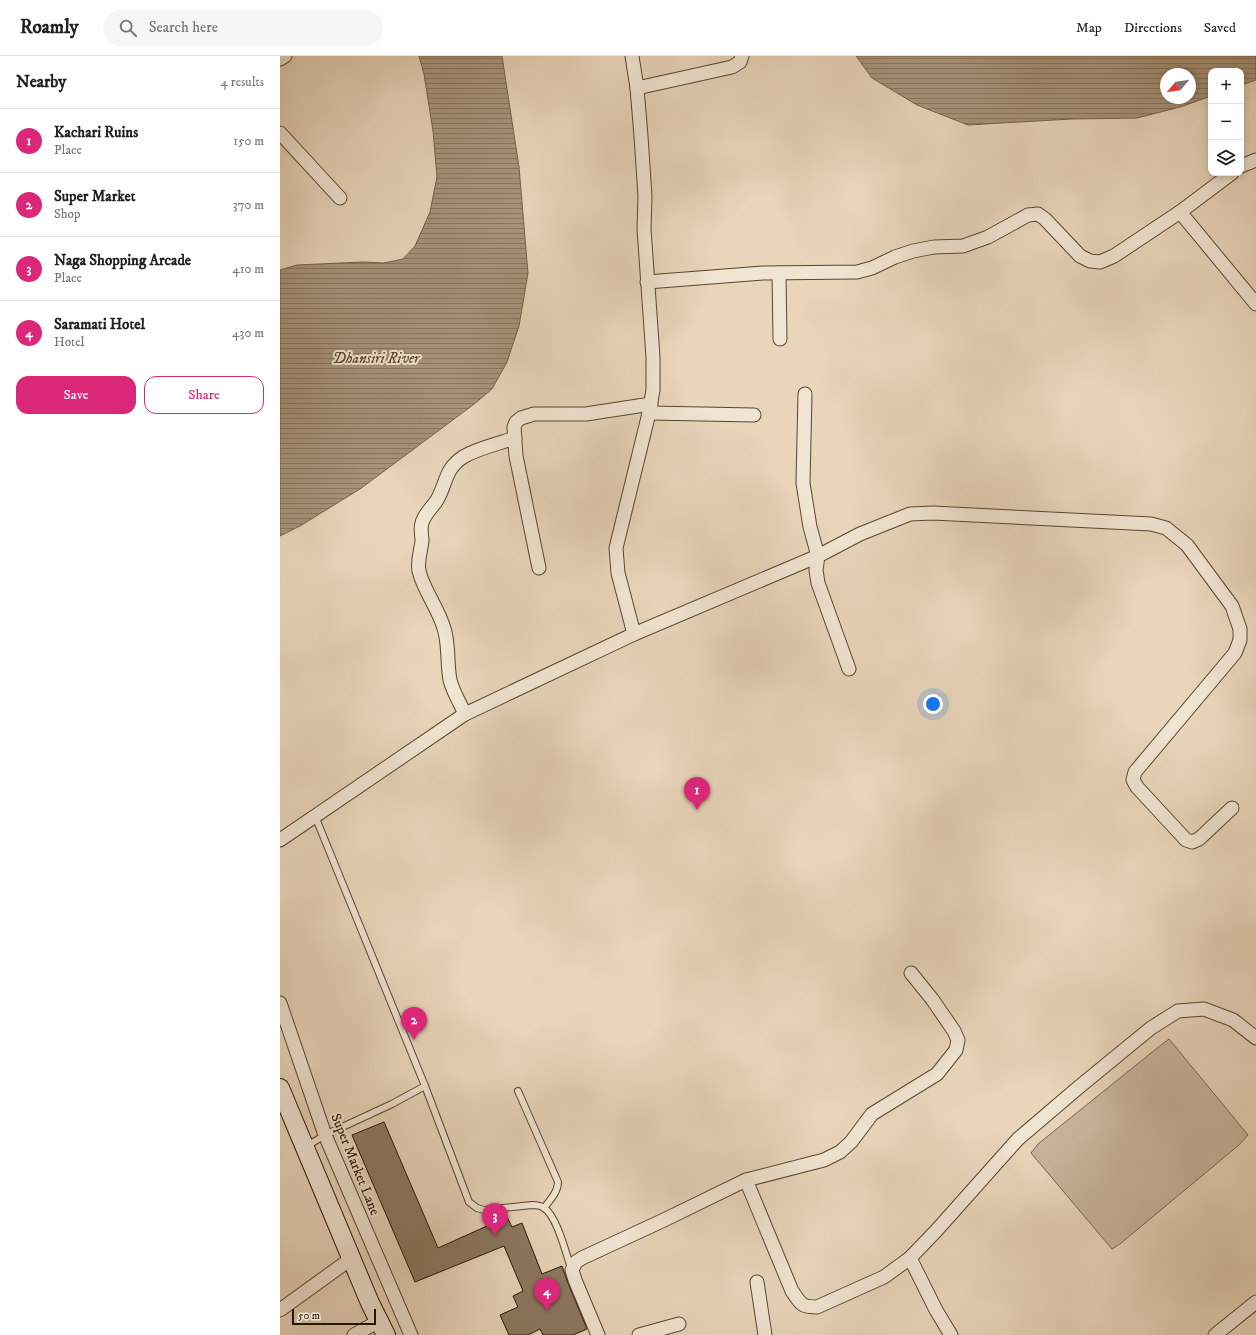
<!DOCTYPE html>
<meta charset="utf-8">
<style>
:root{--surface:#fff;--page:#f6f6f6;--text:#202124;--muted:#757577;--line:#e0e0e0;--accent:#db2777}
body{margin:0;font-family:"IM FELL DW Pica",serif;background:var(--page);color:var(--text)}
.controls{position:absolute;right:12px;top:12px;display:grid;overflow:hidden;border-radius:8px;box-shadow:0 2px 6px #0003}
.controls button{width:36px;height:36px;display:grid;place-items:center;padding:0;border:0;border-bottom:1px solid var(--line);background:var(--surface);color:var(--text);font:20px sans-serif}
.compass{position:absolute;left:880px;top:12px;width:36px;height:36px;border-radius:50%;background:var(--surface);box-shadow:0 2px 6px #0003;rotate:241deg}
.scale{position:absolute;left:12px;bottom:10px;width:84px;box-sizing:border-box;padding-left:4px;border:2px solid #291601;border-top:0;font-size:11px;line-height:14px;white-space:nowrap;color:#291601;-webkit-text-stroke:3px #f0e4d2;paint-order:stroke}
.you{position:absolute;left:653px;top:648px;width:14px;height:14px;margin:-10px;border:3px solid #fff;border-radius:50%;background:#1a73e8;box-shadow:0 0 0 6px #1a73e833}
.badge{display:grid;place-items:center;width:26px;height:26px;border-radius:50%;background:var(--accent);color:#fff;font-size:13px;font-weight:700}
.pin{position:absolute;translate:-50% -33px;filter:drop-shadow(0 1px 2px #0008)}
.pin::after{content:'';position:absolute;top:21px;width:14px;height:12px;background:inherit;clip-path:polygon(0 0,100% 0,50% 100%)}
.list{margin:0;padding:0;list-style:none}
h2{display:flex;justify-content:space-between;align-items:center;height:52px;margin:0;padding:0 16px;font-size:17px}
h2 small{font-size:13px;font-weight:400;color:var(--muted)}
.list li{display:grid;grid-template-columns:26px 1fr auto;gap:12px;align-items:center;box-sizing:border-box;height:64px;padding:0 16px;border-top:1px solid var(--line)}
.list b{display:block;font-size:15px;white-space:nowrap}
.list p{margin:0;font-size:13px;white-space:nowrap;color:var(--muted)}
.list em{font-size:13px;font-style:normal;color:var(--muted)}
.actions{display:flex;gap:8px;padding:12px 16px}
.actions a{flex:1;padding:9px 0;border:1px solid var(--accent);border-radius:12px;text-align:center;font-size:14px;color:var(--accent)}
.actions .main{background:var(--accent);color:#fff}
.icon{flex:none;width:22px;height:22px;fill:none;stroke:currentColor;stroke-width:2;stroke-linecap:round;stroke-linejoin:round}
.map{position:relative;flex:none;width:976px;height:1279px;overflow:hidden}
header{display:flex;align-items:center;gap:24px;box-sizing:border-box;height:56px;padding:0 20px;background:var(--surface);border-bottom:1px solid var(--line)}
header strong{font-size:19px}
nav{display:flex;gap:22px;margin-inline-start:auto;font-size:14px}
.search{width:280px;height:36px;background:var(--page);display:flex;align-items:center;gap:10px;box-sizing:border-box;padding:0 14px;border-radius:22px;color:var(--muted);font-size:15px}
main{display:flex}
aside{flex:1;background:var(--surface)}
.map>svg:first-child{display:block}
.pitch{fill:#c8b59b;stroke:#78664e}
.water{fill:url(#water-rules);stroke:#75624a;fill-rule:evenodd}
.building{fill:#8c7961;stroke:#291601}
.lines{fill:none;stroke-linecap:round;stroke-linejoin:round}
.service-casing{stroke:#59462f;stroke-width:8}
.minor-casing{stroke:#59462f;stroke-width:15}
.secondary-casing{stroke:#291601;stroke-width:20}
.service{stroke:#f0e4d2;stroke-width:6}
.minor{stroke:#f0e4d2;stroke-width:13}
.secondary{stroke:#f0e4d2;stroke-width:18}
.labels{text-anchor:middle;stroke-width:4;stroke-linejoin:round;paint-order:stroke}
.street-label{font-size:14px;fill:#291601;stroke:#f0e4d2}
.water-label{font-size:15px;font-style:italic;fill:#5b4832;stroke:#f0e4d2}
</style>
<header>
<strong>Roamly</strong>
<div class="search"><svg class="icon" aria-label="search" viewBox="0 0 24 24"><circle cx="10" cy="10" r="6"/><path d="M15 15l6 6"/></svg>Search here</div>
<nav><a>Map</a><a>Directions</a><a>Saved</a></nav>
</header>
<main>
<aside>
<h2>Nearby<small>4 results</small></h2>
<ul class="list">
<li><span class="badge">1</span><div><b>Kachari Ruins</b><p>Place</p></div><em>150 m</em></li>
<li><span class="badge">2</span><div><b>Super Market</b><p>Shop</p></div><em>370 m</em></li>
<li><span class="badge">3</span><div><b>Naga Shopping Arcade</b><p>Place</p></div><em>410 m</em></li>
<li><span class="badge">4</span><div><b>Saramati Hotel</b><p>Hotel</p></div><em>430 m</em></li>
</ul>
<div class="actions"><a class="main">Save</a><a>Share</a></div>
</aside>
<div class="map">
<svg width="976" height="1279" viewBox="0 0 976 1279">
<defs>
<pattern id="water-rules" width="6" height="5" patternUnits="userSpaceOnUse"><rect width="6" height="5" fill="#a7947b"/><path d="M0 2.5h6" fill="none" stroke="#887862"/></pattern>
</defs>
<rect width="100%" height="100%" fill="#e8d5ba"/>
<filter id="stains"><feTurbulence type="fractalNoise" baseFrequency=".005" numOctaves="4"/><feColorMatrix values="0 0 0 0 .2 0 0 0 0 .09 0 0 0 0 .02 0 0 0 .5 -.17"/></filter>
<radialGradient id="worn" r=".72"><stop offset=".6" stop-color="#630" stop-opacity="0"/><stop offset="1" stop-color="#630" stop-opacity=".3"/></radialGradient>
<path class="pitch" d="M889,983L968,1079L959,1089L840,1188L832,1193L751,1097L758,1088L881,989Z"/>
<g class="water">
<path d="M139,0H222L239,111L248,217L239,270L227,306L212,333L193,349L80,433L20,470L0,480V214L17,209L83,206L104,207L123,203L135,190L150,156L157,121L153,75L144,18Z"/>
<path d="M576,0H976V24L961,29V15H931V40L900,51L857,62L792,63L688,69L637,49L592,22ZM886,18H910V42H886Z"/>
</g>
<path class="building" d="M104,1066L158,1192L227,1161L232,1171L242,1167L262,1218L282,1210L288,1227L307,1273L293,1279H263L260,1273L248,1279H229L220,1259L238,1251L233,1240L243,1235L224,1190L135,1226L72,1079Z"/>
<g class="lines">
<defs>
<g id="service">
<path d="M35,760L145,1030L189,1146L197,1152L204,1154L252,1149C256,1149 260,1149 264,1152C277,1160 286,1198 291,1212"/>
<path d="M238,1035L278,1126C278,1136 270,1144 264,1152"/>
<path d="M27,1090L45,1079L112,1048L145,1030"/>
</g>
<g id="minor">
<path d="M352,0L357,32L361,80L365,140L364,173L373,301V334L369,357L336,492L338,517L354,578"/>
<path d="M0,3L5,0"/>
<path d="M357,32L452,11L460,6L462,0"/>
<path d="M0,77L60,142"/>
<path d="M961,110L976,104"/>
<path d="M900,156L976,248"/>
<path d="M499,217L500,283"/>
<path d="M367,226L483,217L577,216L592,212L615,201L633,195L654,191L683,190L708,181L748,159L758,158L765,163L800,200L810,205L820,206L834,200L900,156L952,117"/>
<path d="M525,338L523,427L530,471L538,500L536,514L538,527L569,613"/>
<path d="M369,357L474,359"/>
<path d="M259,512L236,400L234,371L236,366L241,362L254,358H306L371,348"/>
<path d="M185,658C180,647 173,636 170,624C167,608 169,592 165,576C160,554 144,536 139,515C137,504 141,495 142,485C142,479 140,473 142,467C144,458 152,452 157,444C167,427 164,414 183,401C198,392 218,388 235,382"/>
<path d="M0,784L185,658L354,578L538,500L580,478L630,458L653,457L871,468L886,472L907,489L952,550L960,573V584L955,597L855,716L853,724L857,731L906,784L912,786L919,783L952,752"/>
<path d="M0,947L45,1079L131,1279"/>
<path d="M466,1124L512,1235C521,1248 521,1251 537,1251L604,1221L630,1202L656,1175L738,1083L799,1031L871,972L898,955L924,953L953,964L976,982"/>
<path d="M630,1202L656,1254L671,1279"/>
<path d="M477,1226L485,1279"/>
<path d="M0,1254L72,1202"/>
<path d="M74,1279L99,1265"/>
<path d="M318,1279L295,1224L292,1214L296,1206L302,1202L384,1164L466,1124L544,1104L560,1096L571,1086L592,1058L657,1018L676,994L678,984L674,975L652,943L631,917"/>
<path d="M359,1279L399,1268"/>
<path d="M935,1279L976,1246"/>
</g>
<path id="secondary" d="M0,1032L90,1247L106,1279"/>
</defs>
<use href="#service" class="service-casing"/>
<use href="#minor" class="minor-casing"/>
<use href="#secondary" class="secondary-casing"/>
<use href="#service" class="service"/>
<use href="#minor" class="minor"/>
<use href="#secondary" class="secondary"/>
</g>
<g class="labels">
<g class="street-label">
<text transform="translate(76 1108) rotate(68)" y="5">Super Market Lane</text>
</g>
<g class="water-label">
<text x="96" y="307">Dhansiri River</text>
</g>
</g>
<rect width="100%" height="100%" filter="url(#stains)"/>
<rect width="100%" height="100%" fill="url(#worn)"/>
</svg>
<div class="controls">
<button>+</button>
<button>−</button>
<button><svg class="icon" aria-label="layers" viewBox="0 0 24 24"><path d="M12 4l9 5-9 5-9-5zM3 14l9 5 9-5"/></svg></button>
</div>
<svg class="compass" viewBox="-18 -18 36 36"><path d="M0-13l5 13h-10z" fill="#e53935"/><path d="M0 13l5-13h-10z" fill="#757577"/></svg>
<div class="scale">50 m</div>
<div class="you"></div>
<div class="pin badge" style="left:417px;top:754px">1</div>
<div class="pin badge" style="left:134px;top:984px">2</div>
<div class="pin badge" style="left:215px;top:1180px">3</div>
<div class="pin badge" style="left:267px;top:1255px">4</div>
</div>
</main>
